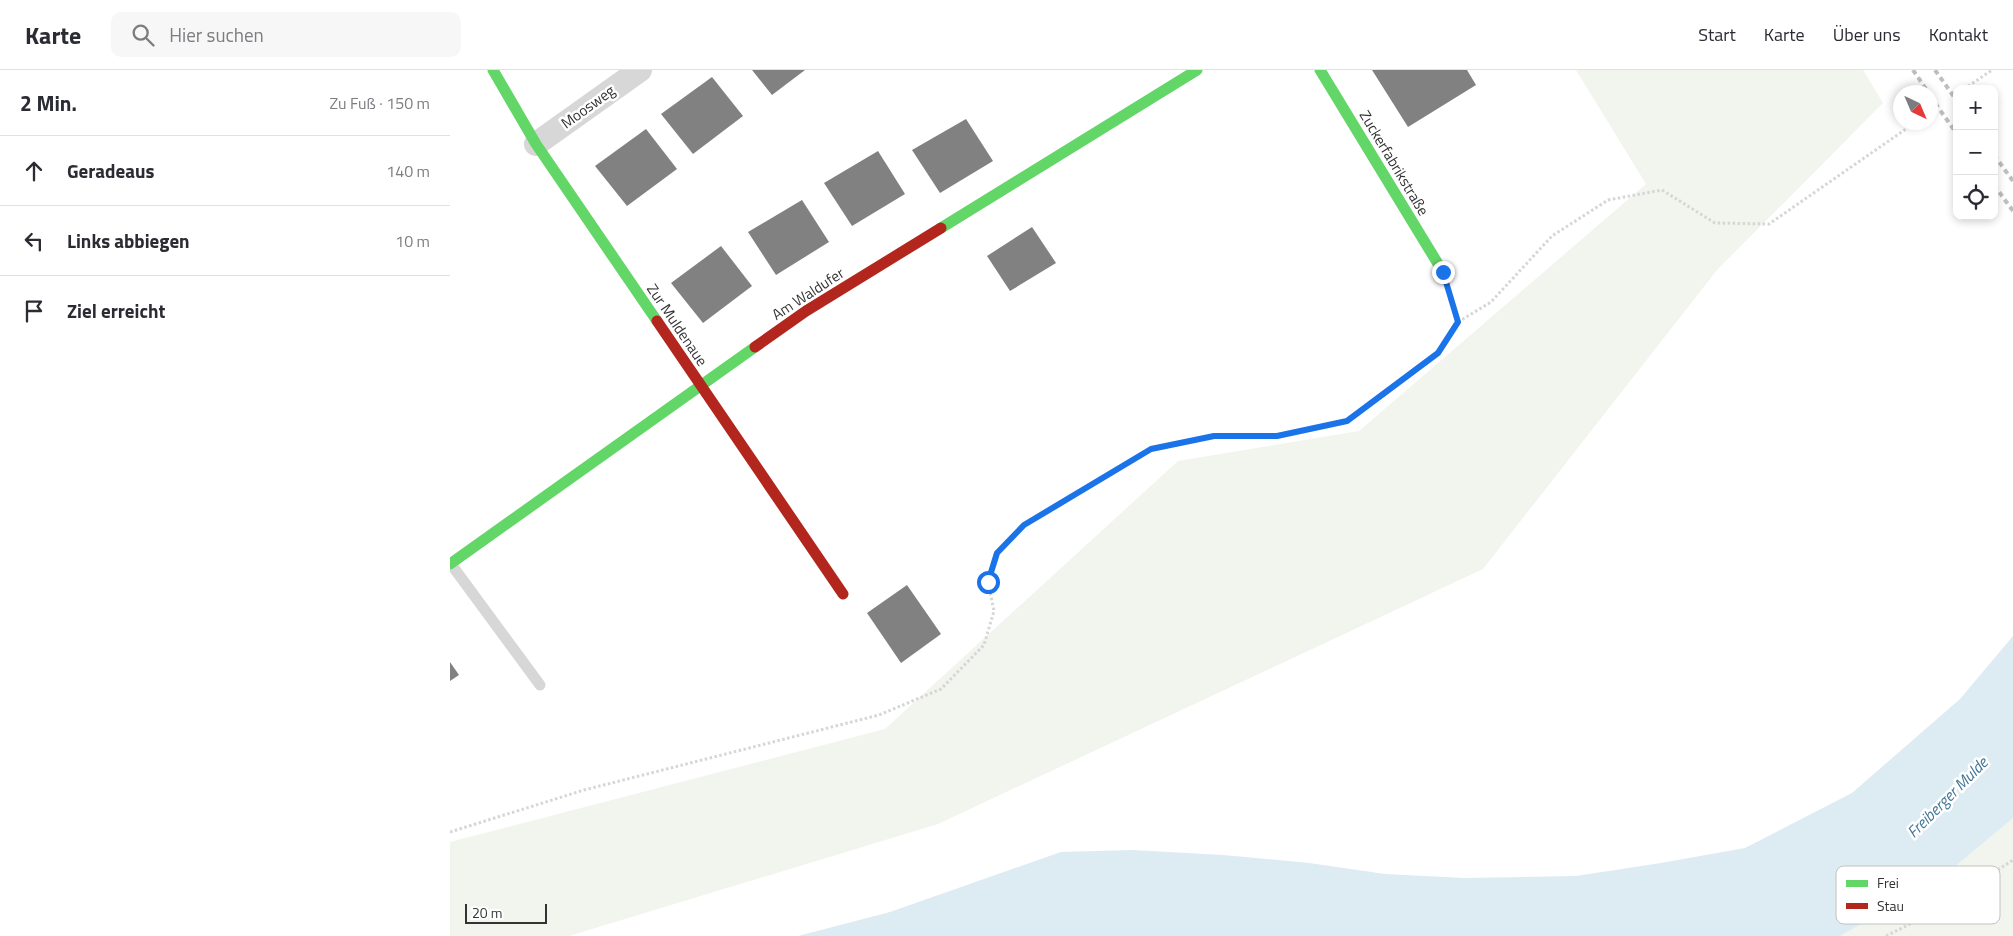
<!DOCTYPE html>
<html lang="de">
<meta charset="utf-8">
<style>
:root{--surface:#fff;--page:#f7f7f7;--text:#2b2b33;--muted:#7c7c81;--line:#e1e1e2}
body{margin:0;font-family:"Titillium Web",sans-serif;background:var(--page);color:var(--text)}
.controls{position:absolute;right:15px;top:15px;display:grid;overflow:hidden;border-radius:10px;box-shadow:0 2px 8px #0003}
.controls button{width:45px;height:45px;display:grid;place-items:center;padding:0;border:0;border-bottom:1px solid var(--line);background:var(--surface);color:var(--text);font:25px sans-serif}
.compass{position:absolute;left:1443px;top:15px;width:45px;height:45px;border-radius:50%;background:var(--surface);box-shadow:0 2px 8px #0003;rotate:136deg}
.scale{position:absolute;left:15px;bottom:12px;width:82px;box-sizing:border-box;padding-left:5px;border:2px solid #333;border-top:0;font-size:14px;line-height:18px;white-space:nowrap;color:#333;-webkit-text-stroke:4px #fff;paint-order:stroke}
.stop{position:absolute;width:15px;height:15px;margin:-11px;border:4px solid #1a73e8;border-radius:50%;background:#fff}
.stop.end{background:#1a73e8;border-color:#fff;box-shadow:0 1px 5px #0008}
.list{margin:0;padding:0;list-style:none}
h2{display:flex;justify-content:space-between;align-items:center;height:65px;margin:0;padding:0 20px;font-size:21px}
h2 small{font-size:16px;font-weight:400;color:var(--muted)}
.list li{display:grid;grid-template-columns:32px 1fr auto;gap:15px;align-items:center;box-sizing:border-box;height:70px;padding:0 20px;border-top:1px solid var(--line)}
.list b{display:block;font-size:19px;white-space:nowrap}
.list em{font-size:16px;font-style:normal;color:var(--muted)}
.icon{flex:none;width:28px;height:28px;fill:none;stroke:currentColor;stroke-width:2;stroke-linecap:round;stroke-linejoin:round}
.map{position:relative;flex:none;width:1563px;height:866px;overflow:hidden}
header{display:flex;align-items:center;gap:30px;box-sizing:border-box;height:70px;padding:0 25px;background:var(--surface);border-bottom:1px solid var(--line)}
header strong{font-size:24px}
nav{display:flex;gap:28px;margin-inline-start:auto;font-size:18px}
.search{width:350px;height:45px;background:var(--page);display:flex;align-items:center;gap:12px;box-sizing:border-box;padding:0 18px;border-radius:10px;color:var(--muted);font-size:19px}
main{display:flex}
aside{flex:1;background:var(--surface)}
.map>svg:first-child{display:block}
.green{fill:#f1f5ed}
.water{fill:#ddebf3}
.building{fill:#818181}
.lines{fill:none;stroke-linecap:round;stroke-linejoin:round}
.path{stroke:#d6d6d6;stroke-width:3;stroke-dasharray:2.5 2.5;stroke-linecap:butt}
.lane{stroke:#d7d7d7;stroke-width:11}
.street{stroke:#d7d7d7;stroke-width:24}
.fast{stroke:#63d668;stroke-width:11}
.jam{stroke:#b3261e;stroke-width:11}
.rail{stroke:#bebebe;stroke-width:4;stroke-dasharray:5 4;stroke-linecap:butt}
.route{stroke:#1a73e8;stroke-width:6}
.labels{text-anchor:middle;stroke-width:5;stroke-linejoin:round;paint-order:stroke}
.street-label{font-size:15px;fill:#333;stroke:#fff}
.water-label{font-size:16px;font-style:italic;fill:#3f7597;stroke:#fff}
.key{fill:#fff;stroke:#c2c2c2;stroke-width:1}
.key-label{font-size:14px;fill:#333}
</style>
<header>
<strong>Karte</strong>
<div class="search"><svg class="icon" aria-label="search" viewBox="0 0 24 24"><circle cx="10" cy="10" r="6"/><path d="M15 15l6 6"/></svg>Hier suchen</div>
<nav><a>Start</a><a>Karte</a><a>Über uns</a><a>Kontakt</a></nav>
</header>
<main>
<aside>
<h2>2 Min.<small>Zu Fuß · 150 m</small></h2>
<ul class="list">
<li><svg class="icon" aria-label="ahead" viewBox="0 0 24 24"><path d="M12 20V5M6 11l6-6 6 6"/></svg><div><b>Geradeaus</b></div><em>140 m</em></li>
<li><svg class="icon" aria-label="left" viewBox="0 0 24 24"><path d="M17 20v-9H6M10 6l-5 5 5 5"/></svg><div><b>Links abbiegen</b></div><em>10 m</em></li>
<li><svg class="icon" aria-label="arrive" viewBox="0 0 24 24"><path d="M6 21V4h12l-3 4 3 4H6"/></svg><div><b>Ziel erreicht</b></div></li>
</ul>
</aside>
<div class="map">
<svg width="1563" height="866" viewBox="0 0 1563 866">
<rect width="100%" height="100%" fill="#fff"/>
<g class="green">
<path d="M1126,0H1413L1433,33L1267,200L1033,499L488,754L119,866H0V772L435,659L728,391L909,361L1196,114Z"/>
<path d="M1563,748V866H1390L1489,810Z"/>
</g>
<path class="water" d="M1563,566V748L1489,810L1390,866H348L440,842L611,782L682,780L773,785L859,793L935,804L1014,808L1126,806L1211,793L1295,778L1402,723L1510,629Z"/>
<g class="building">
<path d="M302,0H355L322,25Z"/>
<path d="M922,0H1017L1026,15L958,57Z"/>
<path d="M262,7L293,46L243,84L211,44Z"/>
<path d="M516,49L543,91L490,123L462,80Z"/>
<path d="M196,59L227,99L177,136L145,96Z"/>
<path d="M428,81L455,124L402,156L374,113Z"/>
<path d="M352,130L379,172L326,205L298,162Z"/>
<path d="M582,157L606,193L560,221L537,186Z"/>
<path d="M271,176L302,216L253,253L221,213Z"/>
<path d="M457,515L491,564L451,593L417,543Z"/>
<path d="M0,592L9,605L0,611Z"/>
</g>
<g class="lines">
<g class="path">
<path d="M1514,19L1542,0"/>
<path d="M1008,252L1041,232L1102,166L1158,130L1212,120L1265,153L1319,154L1466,52"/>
<path d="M0,762L134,720L429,645L491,619L534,575L544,541L538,512L547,483L574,455L701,379L764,366H827L897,351L988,283L1008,252L1000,227"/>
<path d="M1436,866L1480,844L1563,790"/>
</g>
<path class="lane" d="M1,494L90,615"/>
<path class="street" d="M86,74L190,0"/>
<g class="fast">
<path d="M43,0L86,74L207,251"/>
<path d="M870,0L993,202"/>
<path d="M491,158L747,0"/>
<path d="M0,494L305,277"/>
</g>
<g class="jam">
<path d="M207,251L393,524"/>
<path d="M305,277L356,241L491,158"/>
</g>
<g class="rail">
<path d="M1463,0L1478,22"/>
<path d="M1485,0L1507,31"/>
<path d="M1480,26L1507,64"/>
<path d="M1544,85L1563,111"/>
<path d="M1544,115L1563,141"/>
</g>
</g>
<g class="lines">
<path class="route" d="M538,512L547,483L574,455L701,379L764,366H827L897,351L988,283L1008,252L993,202"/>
</g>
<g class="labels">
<g class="street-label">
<text transform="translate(138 37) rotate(-36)" y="5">Moosweg</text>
<text transform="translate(944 93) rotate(59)" y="5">Zuckerfabrikstraße</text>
<text transform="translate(358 224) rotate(-33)" y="5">Am Waldufer</text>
<text transform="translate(227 255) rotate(56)" y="5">Zur Muldenaue</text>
</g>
<g class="water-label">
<text transform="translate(1497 727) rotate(-45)" y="6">Freiberger Mulde</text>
</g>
</g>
<rect x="1386" y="796" width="164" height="58" rx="8" class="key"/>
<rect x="1396" y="810" width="22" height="7" fill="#63d668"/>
<rect x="1396" y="833" width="22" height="6" fill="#b3261e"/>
<g class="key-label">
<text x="1427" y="818">Frei</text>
<text x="1427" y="841">Stau</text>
</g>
</svg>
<div class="controls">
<button>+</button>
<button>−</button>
<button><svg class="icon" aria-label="locate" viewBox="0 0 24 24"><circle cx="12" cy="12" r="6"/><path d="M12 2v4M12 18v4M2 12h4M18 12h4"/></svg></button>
</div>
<svg class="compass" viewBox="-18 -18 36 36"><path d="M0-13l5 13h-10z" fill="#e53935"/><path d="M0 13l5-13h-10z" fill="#7c7c81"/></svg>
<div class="scale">20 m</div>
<div class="stop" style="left:538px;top:512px"></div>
<div class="stop end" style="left:993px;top:202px"></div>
</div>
</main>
